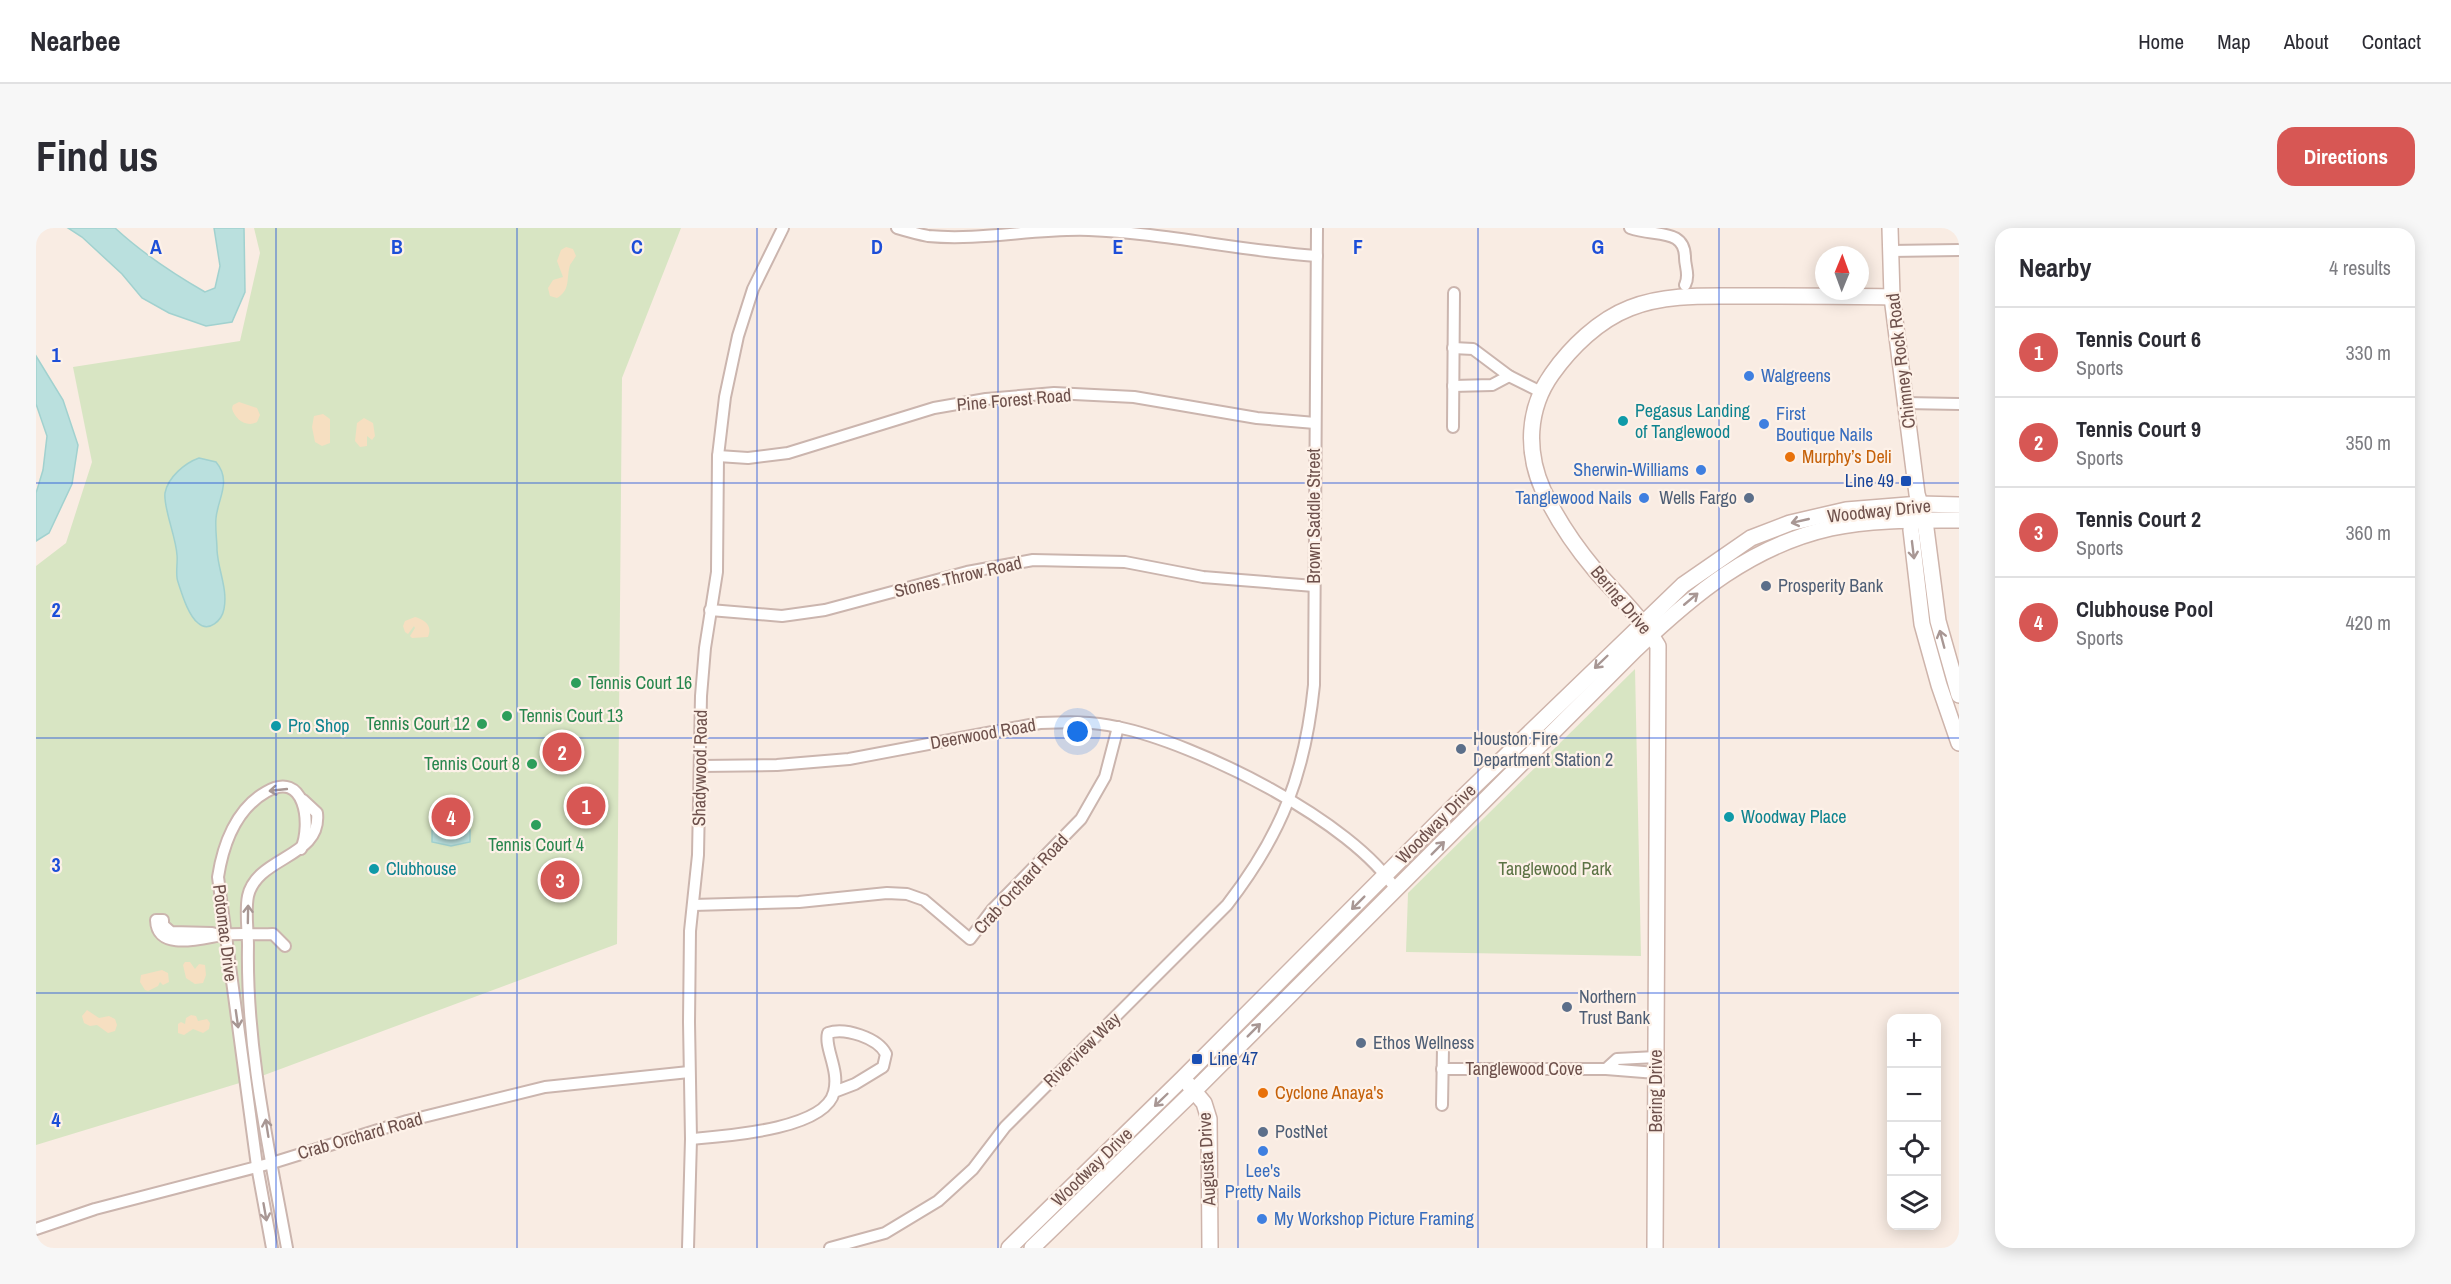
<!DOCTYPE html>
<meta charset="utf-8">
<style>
:root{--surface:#fff;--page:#f7f7f7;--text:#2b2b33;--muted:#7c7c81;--line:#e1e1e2;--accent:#d75754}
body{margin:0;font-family:"Archivo Narrow",sans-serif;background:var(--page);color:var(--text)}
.controls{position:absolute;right:18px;bottom:18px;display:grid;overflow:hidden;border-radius:12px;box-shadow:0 3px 15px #0003}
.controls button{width:54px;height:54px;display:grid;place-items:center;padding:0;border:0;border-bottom:2px solid var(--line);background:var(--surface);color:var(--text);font:30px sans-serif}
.compass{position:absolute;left:1779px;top:18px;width:54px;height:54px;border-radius:50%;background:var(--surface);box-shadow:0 3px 15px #0003;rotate:1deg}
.you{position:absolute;left:1042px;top:504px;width:21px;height:21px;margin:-15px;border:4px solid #fff;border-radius:50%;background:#1a73e8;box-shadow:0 0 0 9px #1a73e833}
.badge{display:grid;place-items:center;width:39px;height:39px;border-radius:50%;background:var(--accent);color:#fff;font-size:20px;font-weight:700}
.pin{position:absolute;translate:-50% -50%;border:3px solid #fff;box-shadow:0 2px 6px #0006}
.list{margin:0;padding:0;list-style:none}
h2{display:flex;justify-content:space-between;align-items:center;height:78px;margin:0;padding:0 24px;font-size:26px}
h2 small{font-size:20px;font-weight:400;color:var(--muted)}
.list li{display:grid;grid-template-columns:39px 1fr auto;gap:18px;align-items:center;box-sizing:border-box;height:90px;padding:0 24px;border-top:2px solid var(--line)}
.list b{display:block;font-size:22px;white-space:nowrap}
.list p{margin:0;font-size:20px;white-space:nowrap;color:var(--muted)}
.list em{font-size:20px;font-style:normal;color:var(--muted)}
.icon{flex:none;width:33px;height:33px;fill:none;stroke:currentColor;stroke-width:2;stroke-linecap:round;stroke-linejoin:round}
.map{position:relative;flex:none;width:1923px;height:1020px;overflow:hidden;border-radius:18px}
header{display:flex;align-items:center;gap:36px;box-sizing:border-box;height:84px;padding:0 30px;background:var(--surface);border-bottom:2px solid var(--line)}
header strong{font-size:28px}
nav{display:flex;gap:33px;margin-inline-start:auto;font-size:21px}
.intro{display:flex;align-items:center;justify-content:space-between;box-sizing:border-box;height:144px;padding:0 36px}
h1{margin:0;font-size:42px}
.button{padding:15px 27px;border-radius:18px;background:var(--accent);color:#fff;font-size:21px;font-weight:700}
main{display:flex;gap:36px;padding:0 36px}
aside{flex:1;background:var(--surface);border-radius:18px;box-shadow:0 3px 15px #0003}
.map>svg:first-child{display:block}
.green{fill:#d8e5c3}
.sand{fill:#f6dfc1}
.water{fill:#bae0de;stroke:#a1d1cf;stroke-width:1.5}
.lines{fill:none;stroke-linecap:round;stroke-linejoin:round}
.street-casing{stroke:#cbb5ae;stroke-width:14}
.secondary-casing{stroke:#ceb4ab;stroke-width:18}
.street{stroke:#fff;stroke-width:10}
.secondary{stroke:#fff;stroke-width:15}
.oneway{stroke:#a89794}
.grid{fill:none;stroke:#1d4ed8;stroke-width:1.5;stroke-opacity:0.55}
.shop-dot{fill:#3f7fe0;stroke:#fdf1e8;stroke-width:2}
.culture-dot{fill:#0f9aa8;stroke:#fdf1e8;stroke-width:2}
.food-dot{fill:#e8710a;stroke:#fdf1e8;stroke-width:2}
.transit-dot{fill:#1a4fb4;stroke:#fdf1e8;stroke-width:2}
.service-dot{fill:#5c6f8a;stroke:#fdf1e8;stroke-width:2}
.leisure-dot{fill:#2e9e5b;stroke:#fdf1e8;stroke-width:2}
.labels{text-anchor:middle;stroke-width:4.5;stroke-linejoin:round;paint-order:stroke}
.street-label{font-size:18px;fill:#6e514c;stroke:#fdf1e8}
.shop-label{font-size:18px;fill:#366cbe;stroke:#fdf1e8;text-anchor:start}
.culture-label{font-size:18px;fill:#0d838f;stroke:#fdf1e8;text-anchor:start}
.food-label{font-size:18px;fill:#c56008;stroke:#fdf1e8;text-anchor:start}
.transit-label{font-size:18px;fill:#164399;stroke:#fdf1e8;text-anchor:end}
.service-label{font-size:18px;fill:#4e5e75;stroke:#fdf1e8;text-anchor:start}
.leisure-label{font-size:18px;fill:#27864d;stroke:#fdf1e8;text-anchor:start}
.park-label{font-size:18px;fill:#5c7345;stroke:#fdf1e8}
.grid-label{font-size:20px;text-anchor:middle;font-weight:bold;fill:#1d4ed8;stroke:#fdf1e8;stroke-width:4.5;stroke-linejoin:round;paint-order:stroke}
</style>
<header>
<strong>Nearbee</strong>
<nav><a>Home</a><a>Map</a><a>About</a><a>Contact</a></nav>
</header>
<div class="intro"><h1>Find us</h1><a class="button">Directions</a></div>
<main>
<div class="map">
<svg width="1923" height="1020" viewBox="0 0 1923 1020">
<rect width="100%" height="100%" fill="#f9ece3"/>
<g class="green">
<path d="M218,0H645L586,150L581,716L223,849L0,917V338L30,315L56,234L37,139L204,113L224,25Z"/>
<path d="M1599,441L1605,728L1370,724L1372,665Z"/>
</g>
<g class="sand">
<path d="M530,19L537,21L540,28C538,31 536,34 534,37C530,50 535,62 521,70L514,68L512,60L517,52L527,49L521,33L525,22Z"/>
<path d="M203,174L221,180L224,187L221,194C211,200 198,191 196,180L197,177Z"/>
<path d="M287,186L294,191V215L286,218L279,214L276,199L278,188Z"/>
<path d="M328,190L337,195L339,208L336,212L331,208V218L324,219L319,213L321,195Z"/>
<path d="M379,389C389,392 397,398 392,409L376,410L374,408L379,400L378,398L372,406L369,404L367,398L369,393Z"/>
<path d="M149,734H154L159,741L163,736L169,737L170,747L167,755L159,756L150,750L147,737Z"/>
<path d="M126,742L132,745L133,754L127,757L124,754L122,758L112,763L109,762L104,754L105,747Z"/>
<path d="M51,782L63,790L73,788L79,791L81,797L79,803L72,805L61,797L54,798L48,795L46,788Z"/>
<path d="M155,787L160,788L162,793L171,791L174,795L173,801L167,805L157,801L148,807L142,805V796L145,794L149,796L150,790Z"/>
</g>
<g class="water">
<path d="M32,0H79C106,25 136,45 169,64L179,60L184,38L178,0H208L209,64L196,94L170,98L133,85L106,70L86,46L46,9Z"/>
<path d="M0,128L27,172L42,217L36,256L13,305L0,313V265L7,242L11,208L0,176Z"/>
<path d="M163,230L180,234C196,253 182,270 180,290C179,301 181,312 181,322C182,342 192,361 188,381C186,392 173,405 162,395C152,387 146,366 142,354C139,346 142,336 141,327C140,309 127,279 129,265C132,249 149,235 163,230Z"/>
<path d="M407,569H424L426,580L432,583V595L423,598L434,602V614L415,618L396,614V602L407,598L398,595V583L405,580Z"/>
</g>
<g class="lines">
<defs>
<g id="street">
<path d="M861,0C871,3 882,6 892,8C946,13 999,0 1053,2C1129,5 1204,23 1281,28"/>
<path d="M1594,0C1620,9 1649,0 1649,30C1649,39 1654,47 1649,57"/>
<path d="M1854,23L1923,22"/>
<path d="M1417,120L1437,121L1473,148L1505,164"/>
<path d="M1417,158L1456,157L1473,148"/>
<path d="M1869,175L1923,176"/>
<path d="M1417,199L1418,65"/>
<path d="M682,228L712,230L752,225L898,180L950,171L1018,165L1098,169L1221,190L1279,195"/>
<path d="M674,382L746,388L789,382L931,344L997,332L1089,334L1167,349L1278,358"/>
<path d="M665,538L741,537L813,531L1004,495C1030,494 1056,493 1081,499C1160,515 1317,593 1360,662"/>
<path d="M657,677L763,674L851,665L871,666L888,672L934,711L956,682L1045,591L1069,549L1082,499"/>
<path d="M183,707L176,705L135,704L127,697V692H120C121,724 166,710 186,707C203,705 221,707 237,706L249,718"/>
<path d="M1406,841H1570L1620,845"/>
<path d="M1570,841L1581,831L1620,829"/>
<path d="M1406,877L1407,820"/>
<path d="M655,911C688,908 789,902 798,864C804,842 788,820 792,805C809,799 842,810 850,826L847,839L819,856L798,864"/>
<path d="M0,1001L59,981L236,935L371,893L509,859L653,844"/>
<path d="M236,1020L221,938L182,649C187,617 200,581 230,564C269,541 276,596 265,621"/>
<path d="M251,1020C233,921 210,819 212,718C212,702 209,683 212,668C221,628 286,630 281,585L267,572"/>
<path d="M652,1020L655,911L653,794L654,703L662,627L665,468L669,420L681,344L682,228L689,169L702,108L717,61L747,0"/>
<path d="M794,1020L849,1005L902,973L937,941L969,899L1191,677C1246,606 1269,546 1278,457L1281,0"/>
</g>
<g id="secondary">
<path d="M1854,0L1856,69L1881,266L1889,293L1902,393L1923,467"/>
<path d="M1877,284L1875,302L1886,396L1903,457L1923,515"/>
<path d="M1153,857L1168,875L1173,891L1174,1020"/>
<path d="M973,1020L1147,850L1425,571L1647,357L1715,310L1754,295L1810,282L1884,276L1923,277"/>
<path d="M996,1020L1158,863L1600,421C1658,366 1715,318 1795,300C1836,291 1881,292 1923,292"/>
<path d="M1619,1020L1622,418C1605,389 1581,367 1559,342C1538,317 1521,292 1507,262C1490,224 1491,181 1516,146C1535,119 1563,92 1594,80C1629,66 1669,68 1706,68C1756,68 1806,68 1856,69"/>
</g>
</defs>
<use href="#street" class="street-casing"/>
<use href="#secondary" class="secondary-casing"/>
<use href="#street" class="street"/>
<use href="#secondary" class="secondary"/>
</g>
<defs><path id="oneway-shaft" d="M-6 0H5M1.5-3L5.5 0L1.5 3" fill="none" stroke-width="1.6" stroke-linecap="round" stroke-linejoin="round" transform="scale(1.5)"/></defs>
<g class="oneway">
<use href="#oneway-shaft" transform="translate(1764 293) rotate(167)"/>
<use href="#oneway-shaft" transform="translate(1877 322) rotate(83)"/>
<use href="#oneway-shaft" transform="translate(1655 371) rotate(-40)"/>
<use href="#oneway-shaft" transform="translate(1906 411) rotate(-105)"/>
<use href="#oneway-shaft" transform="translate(1565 434) rotate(136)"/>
<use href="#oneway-shaft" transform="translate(242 562) rotate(174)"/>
<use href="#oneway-shaft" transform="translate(1402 620) rotate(-45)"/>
<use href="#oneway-shaft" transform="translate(1322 675) rotate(135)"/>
<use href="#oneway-shaft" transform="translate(212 686) rotate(-89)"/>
<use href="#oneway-shaft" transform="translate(201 791) rotate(82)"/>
<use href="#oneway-shaft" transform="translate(1218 802) rotate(-45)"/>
<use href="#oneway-shaft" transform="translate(1125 872) rotate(136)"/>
<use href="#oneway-shaft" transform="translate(231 900) rotate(-99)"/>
<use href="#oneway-shaft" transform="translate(229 984) rotate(80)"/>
</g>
<path class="grid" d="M240,0V1020M481,0V1020M721,0V1020M962,0V1020M1202,0V1020M1442,0V1020M1683,0V1020M0,255H1923M0,510H1923M0,765H1923"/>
<g class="shop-dot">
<circle cx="1713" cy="148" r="6"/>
<circle cx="1728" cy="196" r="6"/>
<circle cx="1665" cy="242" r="6"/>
<circle cx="1608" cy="270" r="6"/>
<circle cx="1227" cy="923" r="6"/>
<circle cx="1226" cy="991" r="6"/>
</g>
<g class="culture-dot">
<circle cx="1587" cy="193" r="6"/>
<circle cx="240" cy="498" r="6"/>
<circle cx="1693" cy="589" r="6"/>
<circle cx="338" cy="641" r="6"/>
</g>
<g class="food-dot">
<circle cx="1754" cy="229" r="6"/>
<circle cx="1227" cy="865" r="6"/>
</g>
<g class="transit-dot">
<rect x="1864" y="247" width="12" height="12" rx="3"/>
<rect x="1155" y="825" width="12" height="12" rx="3"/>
</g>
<g class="service-dot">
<circle cx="1713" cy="270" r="6"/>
<circle cx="1730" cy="358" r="6"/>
<circle cx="1425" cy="521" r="6"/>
<circle cx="1531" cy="779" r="6"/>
<circle cx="1325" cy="815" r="6"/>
<circle cx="1227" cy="904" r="6"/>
</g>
<g class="leisure-dot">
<circle cx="540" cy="455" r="6"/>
<circle cx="471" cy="488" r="6"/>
<circle cx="446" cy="496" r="6"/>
<circle cx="496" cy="536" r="6"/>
<circle cx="500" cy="597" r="6"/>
</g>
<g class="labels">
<g class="street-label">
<text transform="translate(1865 133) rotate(-97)" y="6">Chimney Rock Road</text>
<text transform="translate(978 172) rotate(-5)" y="6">Pine Forest Road</text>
<text transform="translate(1843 283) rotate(-6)" y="6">Woodway Drive</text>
<text transform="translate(1278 288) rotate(-90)" y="6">Brown Saddle Street</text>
<text transform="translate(922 349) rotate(-13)" y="6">Stones Throw Road</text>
<text transform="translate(1585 372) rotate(50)" y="6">Bering Drive</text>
<text transform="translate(947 506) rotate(-10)" y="6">Deerwood Road</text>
<text transform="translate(664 540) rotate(-89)" y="6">Shadywood Road</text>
<text transform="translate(1400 596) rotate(-45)" y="6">Woodway Drive</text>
<text transform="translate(985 656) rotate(-47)" y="6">Crab Orchard Road</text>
<text transform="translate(189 705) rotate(83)" y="6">Potomac Drive</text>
<text transform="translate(1046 822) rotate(-44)" y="6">Riverview Way</text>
<text x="1488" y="847">Tanglewood Cove</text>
<text transform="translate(1620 863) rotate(-90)" y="6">Bering Drive</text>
<text transform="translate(324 908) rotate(-16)" y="6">Crab Orchard Road</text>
<text transform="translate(1171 931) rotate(-93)" y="6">Augusta Drive</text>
<text transform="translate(1056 939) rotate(-44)" y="6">Woodway Drive</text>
</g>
<g class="shop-label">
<text x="1725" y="154">Walgreens</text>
<text x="1740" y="192">First<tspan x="1740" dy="21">Boutique Nails</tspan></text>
<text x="1653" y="248" text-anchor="end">Sherwin-Williams</text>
<text x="1596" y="276" text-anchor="end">Tanglewood Nails</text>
<text x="1227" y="949" text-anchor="middle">Lee's<tspan x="1227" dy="21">Pretty Nails</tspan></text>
<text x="1238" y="997">My Workshop Picture Framing</text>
</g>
<g class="culture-label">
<text x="1599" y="189">Pegasus Landing<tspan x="1599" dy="21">of Tanglewood</tspan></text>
<text x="252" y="504">Pro Shop</text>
<text x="1705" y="595">Woodway Place</text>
<text x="350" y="647">Clubhouse</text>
</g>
<g class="food-label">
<text x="1766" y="235">Murphy’s Deli</text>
<text x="1239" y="871">Cyclone Anaya's</text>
</g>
<g class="transit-label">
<text x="1858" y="259">Line 49</text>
<text x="1173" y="837" text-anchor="start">Line 47</text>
</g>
<g class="service-label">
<text x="1701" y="276" text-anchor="end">Wells Fargo</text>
<text x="1742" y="364">Prosperity Bank</text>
<text x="1437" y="517">Houston Fire<tspan x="1437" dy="21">Department Station 2</tspan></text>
<text x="1543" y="775">Northern<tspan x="1543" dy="21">Trust Bank</tspan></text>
<text x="1337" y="821">Ethos Wellness</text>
<text x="1239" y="910">PostNet</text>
</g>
<g class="leisure-label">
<text x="552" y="461">Tennis Court 16</text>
<text x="483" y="494">Tennis Court 13</text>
<text x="434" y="502" text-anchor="end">Tennis Court 12</text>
<text x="484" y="542" text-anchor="end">Tennis Court 8</text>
<text x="500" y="623" text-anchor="middle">Tennis Court 4</text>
</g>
<g class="park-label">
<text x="1519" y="647">Tanglewood Park</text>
</g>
</g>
<g class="grid-label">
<text x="120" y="26">A</text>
<text x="361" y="26">B</text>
<text x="601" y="26">C</text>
<text x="841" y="26">D</text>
<text x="1082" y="26">E</text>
<text x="1322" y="26">F</text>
<text x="1562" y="26">G</text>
<text x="20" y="134">1</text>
<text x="20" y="389">2</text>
<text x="20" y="644">3</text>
<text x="20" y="899">4</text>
</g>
</svg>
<div class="controls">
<button>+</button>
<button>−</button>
<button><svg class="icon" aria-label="locate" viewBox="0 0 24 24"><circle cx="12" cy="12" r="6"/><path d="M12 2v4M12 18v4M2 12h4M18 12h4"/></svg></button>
<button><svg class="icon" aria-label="layers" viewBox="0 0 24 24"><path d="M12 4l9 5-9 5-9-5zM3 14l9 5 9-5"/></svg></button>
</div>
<svg class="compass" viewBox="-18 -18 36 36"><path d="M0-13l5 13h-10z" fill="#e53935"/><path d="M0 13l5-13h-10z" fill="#7c7c81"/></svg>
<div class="you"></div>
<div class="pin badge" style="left:550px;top:578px">1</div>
<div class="pin badge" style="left:526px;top:524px">2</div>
<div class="pin badge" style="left:524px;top:652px">3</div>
<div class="pin badge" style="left:415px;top:589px">4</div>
</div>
<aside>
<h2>Nearby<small>4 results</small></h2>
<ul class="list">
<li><span class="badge">1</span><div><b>Tennis Court 6</b><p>Sports</p></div><em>330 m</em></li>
<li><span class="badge">2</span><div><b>Tennis Court 9</b><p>Sports</p></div><em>350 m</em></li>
<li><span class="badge">3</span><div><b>Tennis Court 2</b><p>Sports</p></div><em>360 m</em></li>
<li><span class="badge">4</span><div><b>Clubhouse Pool</b><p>Sports</p></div><em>420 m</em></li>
</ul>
</aside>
</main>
